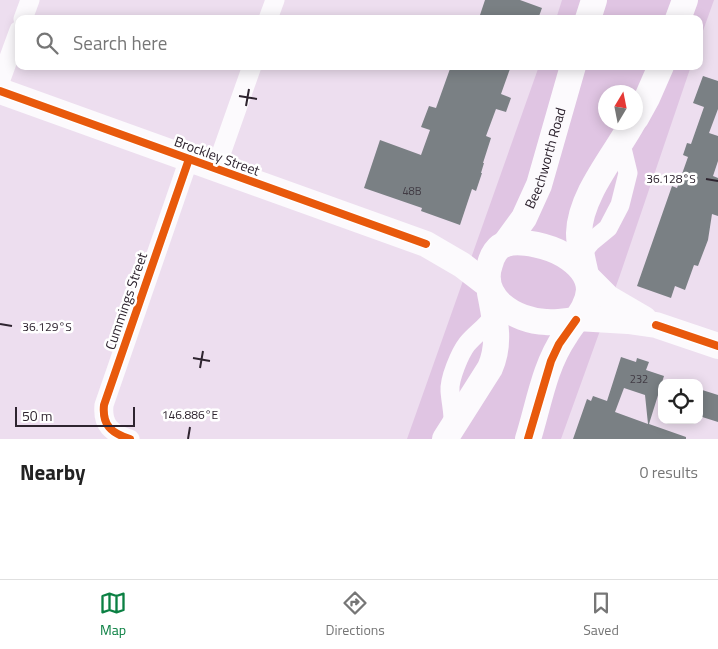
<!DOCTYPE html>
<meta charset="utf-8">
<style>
:root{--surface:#fff;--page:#f6f6f6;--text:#222;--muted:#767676;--line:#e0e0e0;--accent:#0b8043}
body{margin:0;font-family:"Titillium Web",sans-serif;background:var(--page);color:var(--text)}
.controls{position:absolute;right:15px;bottom:15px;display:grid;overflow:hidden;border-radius:10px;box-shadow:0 2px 12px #0003}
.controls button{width:45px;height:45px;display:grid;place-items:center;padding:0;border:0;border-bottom:1px solid var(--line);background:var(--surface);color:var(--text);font:25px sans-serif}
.compass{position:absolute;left:598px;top:85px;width:45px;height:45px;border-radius:50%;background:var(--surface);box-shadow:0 2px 12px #0003;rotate:10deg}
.scale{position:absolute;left:15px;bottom:12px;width:120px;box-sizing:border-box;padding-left:5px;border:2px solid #2e242f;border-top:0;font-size:14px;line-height:18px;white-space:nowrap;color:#2e242f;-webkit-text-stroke:4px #fff;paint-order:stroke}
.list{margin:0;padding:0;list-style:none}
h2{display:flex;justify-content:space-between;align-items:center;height:65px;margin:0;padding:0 20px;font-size:21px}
h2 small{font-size:16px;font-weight:400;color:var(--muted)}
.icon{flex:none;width:28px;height:28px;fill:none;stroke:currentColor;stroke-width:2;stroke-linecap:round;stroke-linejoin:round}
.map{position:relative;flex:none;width:718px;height:439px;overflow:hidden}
.search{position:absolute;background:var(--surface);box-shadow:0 2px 12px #0003;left:15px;right:15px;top:15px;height:55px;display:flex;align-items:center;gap:12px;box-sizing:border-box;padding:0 18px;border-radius:10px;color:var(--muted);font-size:19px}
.sheet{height:140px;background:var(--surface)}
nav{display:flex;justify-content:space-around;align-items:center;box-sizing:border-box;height:70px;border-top:1px solid var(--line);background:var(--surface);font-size:14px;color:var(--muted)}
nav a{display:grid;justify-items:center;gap:2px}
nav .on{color:var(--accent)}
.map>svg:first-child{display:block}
.green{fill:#e0c5e3;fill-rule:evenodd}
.building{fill:#7a8084;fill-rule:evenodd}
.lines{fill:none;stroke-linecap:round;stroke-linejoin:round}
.street{stroke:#fcfafd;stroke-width:19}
.secondary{stroke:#fcfafd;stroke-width:26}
.cycleway-casing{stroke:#fff;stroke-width:11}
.cycleway{stroke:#e8590c;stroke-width:8}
.ticks{fill:none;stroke:#2e242f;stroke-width:2}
.labels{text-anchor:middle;stroke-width:5;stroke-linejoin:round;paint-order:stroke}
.number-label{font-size:11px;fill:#413b44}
.street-label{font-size:14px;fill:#2e242f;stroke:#fff}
.ticks-label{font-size:12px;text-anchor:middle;fill:#2e242f;stroke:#fff;stroke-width:5;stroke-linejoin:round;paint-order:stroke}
</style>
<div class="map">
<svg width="718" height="439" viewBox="0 0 718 439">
<rect width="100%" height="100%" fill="#eddeef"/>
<g class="green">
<path d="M562,0H714L699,42V19H556Z"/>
<path d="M539,66H691L620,275L561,439H407ZM606,92H636V122H606Z"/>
</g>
<g class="building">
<path d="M485,0H520L542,8L538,19H490L480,15Z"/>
<path d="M451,66H511L501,94L511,98L506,112L496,109L486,136L491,138L483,163H484L481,173H482L476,191L472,189L460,225L421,211L422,208L364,188L380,140L421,155L430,130L421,127L429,106L436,108Z"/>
<path d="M703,76L718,81V109L709,133L718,136V161L713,176L718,178V216L712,214L708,240L698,266L694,265L685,290L675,286L671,298L637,286L672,186L677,188L688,157L683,155L687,143L691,144L704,107L693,103Z"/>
<path d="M621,357L636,362L637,358L649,362L646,370L664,376L649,424L686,437V439H573L587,399L591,401L593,396L607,401ZM624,388L645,395L648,424L615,412Z"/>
<path d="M699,389L718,395V422L699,416Z"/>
</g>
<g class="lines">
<g class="street">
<path d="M23,19L30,0"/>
<path d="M268,19L275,0"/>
<path d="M0,82L19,30"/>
<path d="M216,168L252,66"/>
<path d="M581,254L591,242L608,228L620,205L628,173L621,144"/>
<path d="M453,427C454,414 451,404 450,391C449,379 460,353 467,344C476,333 487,327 494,315"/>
<path d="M130,439C111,433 102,425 104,405L189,159"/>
</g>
<g class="secondary">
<path d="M588,19L594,0"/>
<path d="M678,19L685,0"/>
<path d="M0,91L426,244L462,265L488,285"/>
<path d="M636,118L647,98L661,66"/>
<path id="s1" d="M505,244L524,218L539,185L573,66"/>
<path d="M586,275C583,261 579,247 579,233C580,195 615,155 633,122"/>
<path d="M587,277L608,298L644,319"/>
<path d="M577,318L628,321L656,325L718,346"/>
<path d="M445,439L490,368C501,343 495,319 490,293"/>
<path d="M528,439C539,404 544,367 565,336C574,321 588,308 589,290C589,274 577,263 564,255C551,247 521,239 506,244C497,246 492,256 490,264C478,298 515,321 546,322C556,323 566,321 576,320"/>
</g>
<defs>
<g id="cycleway">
<path d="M0,91L426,244"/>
<path d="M656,325L718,346"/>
<path d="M130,439C111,433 102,425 104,405L189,159"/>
<path d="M528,439L551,361L559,344L576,320"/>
</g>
</defs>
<use href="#cycleway" class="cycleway-casing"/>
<use href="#cycleway" class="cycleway"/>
</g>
<path class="ticks" d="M239,96L257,99M246,106L249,89M706,179L718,181M0,324L12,326M193,358L210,361M200,368L203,351M188,439L190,427"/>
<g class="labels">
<g class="number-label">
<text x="412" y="195">48B</text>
<text x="639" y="383">232</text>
</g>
<g class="street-label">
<text transform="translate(217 156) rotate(20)" y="5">Brockley Street</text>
<text dy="5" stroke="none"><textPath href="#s1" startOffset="96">Beechworth Road</textPath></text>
<text transform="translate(126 301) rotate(-71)" y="5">Cummings Street</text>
</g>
</g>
<g class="ticks-label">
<text x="671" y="183">36.128°S</text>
<text x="47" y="331">36.129°S</text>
<text x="190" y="419">146.886°E</text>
</g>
</svg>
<div class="controls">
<button><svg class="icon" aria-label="locate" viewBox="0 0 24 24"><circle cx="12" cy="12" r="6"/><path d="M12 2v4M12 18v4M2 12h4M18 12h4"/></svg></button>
</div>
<svg class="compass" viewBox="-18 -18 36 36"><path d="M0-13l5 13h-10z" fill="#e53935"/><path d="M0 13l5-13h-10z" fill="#767676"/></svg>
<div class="scale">50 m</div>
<div class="search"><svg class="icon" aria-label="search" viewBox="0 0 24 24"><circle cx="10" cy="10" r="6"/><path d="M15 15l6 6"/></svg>Search here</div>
</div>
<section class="sheet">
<h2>Nearby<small>0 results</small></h2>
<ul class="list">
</ul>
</section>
<nav>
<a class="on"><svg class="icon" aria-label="map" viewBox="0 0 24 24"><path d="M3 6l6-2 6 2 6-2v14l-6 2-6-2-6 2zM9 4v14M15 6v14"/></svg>Map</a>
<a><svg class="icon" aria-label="directions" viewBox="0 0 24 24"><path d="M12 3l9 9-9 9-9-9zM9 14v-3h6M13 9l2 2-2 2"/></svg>Directions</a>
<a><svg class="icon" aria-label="saved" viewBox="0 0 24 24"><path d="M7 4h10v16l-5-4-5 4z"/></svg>Saved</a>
</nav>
